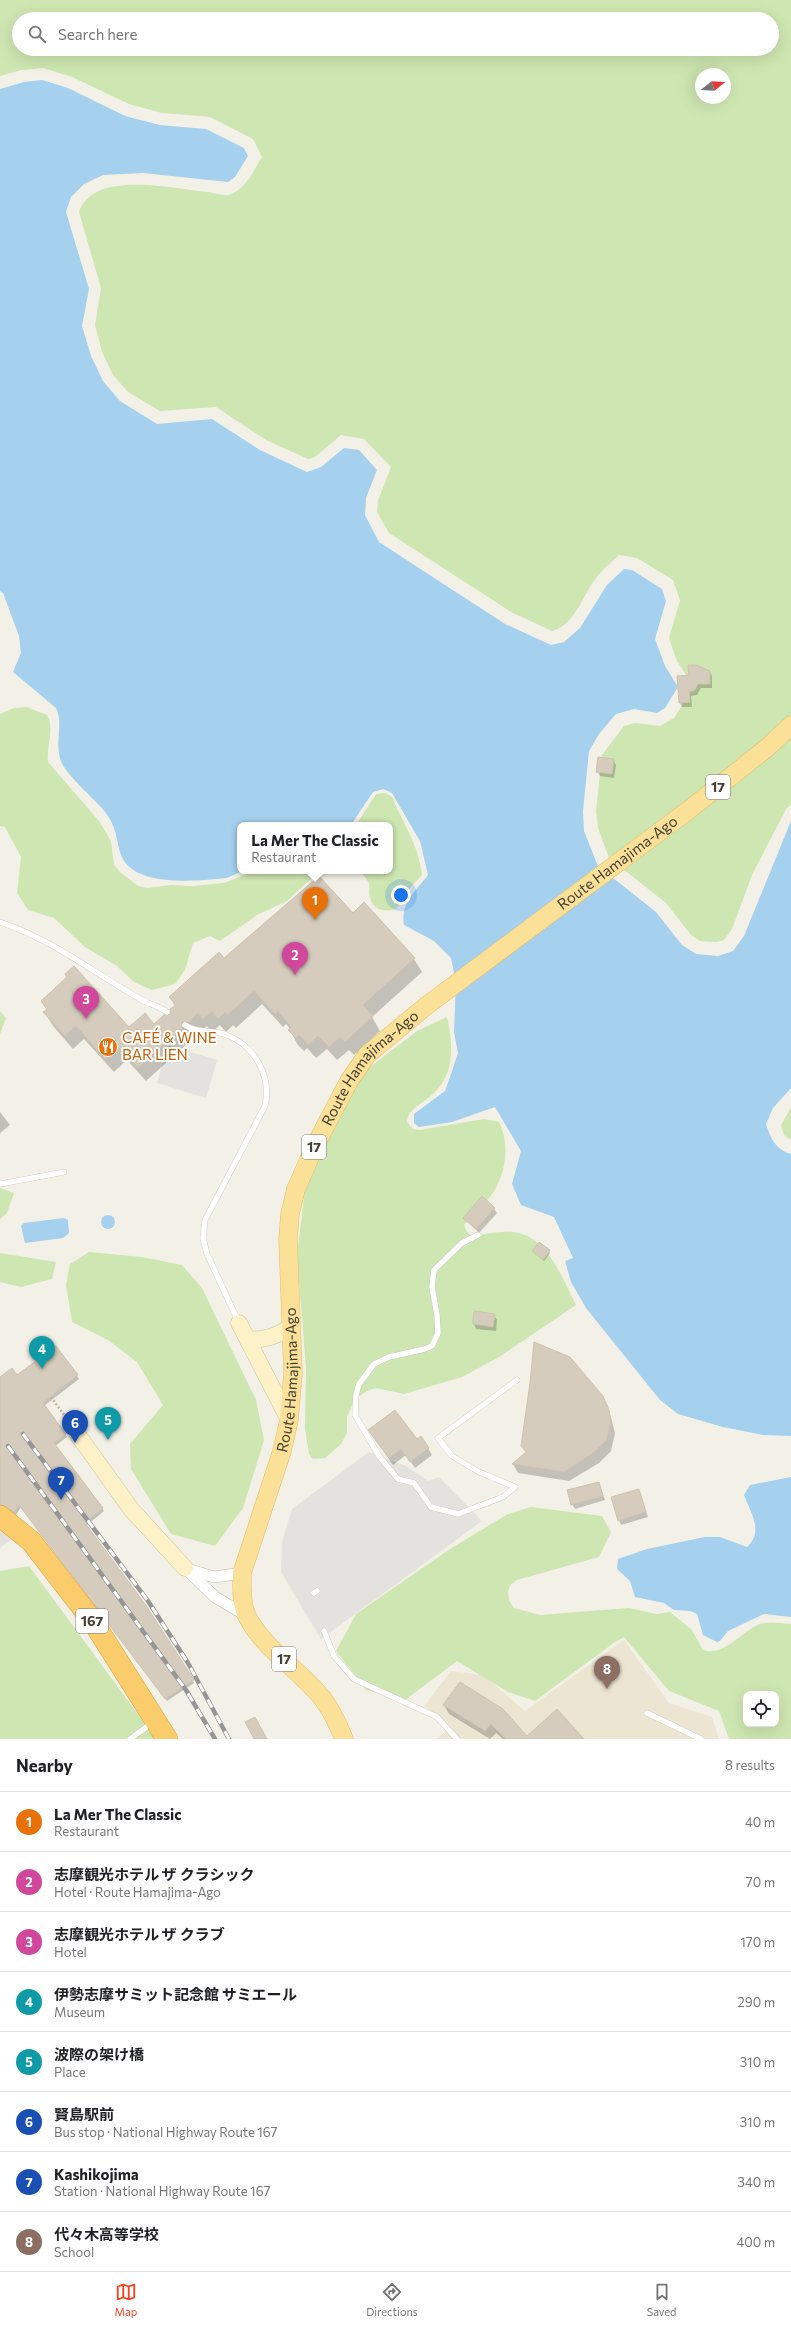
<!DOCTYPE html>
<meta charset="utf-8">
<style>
:root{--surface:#fff;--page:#f2f2f2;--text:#202124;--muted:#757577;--line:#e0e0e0;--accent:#f4401e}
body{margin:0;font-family:Commissioner,"Noto Sans JP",sans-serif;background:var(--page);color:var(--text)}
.controls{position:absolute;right:12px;bottom:12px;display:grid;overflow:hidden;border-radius:8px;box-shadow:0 4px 16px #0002}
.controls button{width:36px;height:36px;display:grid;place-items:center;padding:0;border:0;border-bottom:1px solid var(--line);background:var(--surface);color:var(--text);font:20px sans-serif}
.compass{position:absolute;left:695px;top:68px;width:36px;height:36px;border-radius:50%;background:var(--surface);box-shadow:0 4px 16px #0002;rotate:72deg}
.you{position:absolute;left:401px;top:895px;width:14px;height:14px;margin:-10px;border:3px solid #fff;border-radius:50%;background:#1a73e8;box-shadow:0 0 0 6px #1a73e833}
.badge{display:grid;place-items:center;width:26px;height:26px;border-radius:50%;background:var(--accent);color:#fff;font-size:13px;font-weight:700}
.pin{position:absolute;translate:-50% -33px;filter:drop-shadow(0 1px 2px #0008)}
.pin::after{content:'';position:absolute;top:21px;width:14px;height:12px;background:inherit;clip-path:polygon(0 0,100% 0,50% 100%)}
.popup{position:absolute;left:237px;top:822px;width:156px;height:52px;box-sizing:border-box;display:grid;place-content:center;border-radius:8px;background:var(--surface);filter:drop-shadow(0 1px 3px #0005);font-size:13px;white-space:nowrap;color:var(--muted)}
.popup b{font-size:15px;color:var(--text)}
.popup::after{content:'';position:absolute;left:50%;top:100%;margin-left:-8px;border:8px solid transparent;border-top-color:var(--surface)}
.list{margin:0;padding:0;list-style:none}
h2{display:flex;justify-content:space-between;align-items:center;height:52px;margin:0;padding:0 16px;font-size:17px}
h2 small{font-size:13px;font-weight:400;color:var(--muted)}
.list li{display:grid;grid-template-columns:26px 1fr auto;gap:12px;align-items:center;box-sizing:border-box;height:60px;padding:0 16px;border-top:1px solid var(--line)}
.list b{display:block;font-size:15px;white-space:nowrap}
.list p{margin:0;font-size:13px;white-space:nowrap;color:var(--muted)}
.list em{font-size:13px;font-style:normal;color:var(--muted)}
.icon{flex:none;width:22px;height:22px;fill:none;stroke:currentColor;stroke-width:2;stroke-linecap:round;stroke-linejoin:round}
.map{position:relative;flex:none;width:791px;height:1739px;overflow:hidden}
.search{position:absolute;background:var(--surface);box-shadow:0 4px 16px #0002;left:12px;right:12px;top:12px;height:44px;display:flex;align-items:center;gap:10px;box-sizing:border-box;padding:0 14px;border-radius:22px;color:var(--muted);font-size:15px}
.sheet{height:532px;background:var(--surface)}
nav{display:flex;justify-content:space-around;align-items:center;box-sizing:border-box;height:56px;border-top:1px solid var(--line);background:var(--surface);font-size:11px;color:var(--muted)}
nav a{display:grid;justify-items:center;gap:2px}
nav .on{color:var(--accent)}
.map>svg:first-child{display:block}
.education{fill:#ece5d2}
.green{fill:#cee6b1;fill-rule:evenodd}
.parking{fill:#e4e2df}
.water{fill:#a5d0ee}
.shadow{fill:#0003}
.building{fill:#d5ccbd;stroke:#cfc3b0}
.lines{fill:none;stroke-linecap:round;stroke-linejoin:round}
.lane-casing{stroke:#c1baad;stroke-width:6}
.street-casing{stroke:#c1baad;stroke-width:12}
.secondary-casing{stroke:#d2c498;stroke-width:17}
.primary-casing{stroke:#e1bd68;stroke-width:19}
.highway-casing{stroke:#d9a03b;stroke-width:22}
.path{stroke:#c0b39c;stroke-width:2.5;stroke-dasharray:2 2;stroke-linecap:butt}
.lane{stroke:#fff;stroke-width:5.5}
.street{stroke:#fff;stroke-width:11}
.secondary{stroke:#fdf1c8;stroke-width:16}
.primary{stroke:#fbe098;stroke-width:18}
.highway{stroke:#facc6c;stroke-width:21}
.rail-casing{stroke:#969696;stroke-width:4.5}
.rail{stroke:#fff;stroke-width:3;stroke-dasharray:9;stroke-linecap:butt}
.labels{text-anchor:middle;stroke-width:4;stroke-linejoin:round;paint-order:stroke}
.shield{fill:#fff;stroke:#7e7972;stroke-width:1}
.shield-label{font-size:14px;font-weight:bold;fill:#464036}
.street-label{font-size:15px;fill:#464036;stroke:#fff}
.food-label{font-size:15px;fill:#c56008;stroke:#fff;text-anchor:start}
</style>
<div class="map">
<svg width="791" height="1739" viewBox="0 0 791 1739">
<rect width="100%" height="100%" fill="#f3f0e7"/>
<path class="education" d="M624,1640L669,1703L712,1717L719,1739H437L451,1726L424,1706L451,1671L483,1675L525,1711Z"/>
<g class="green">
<path d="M0,0H791V804L786,809L752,875L732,929L724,940L717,942L700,941L691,935L666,903L609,858L598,828L596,811L602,755L624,726L635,723L660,726L674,718L694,687L677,661L669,638L680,600L673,580L637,558L619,555C612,562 603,569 597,577C583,593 576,625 552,631L511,612L389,533L377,512L378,501L391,467L364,439L341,435L315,457L308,459L266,440L216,407L160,411L128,392L113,375L102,352L95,325L101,288L79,212C93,169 174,189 208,192C214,193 226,197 232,194C247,187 254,170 262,157L253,139L210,117L162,113L129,104L72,77L43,68L22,70L0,76ZM19,19H772V49H19ZM701,74H725V98H701Z"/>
<path d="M26,707L47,715C55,729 46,746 48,762L99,821L111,841L114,865L121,873L138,886L147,888L171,885L191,886L224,883L254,871H327L315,875L287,901L257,915L220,941L210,936L193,943L185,970L175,984L152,990L134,982L117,966L85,947L54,918L28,910L17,893L21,857L5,827L0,826V714L14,708Z"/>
<path d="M385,793L392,797C403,823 419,846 422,875L408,890L397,908C384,914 371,910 369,893C369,890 370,887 369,884C367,878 363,875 359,871H390V825H356L376,794Z"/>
<path d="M0,1011L6,1018L0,1034Z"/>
<path d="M447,1017C454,1049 455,1078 427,1099C418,1106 408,1110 407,1122L413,1129L420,1130L484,1119L499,1122C509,1142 507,1167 496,1188C489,1201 474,1213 464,1225L467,1232L473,1236C486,1234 499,1231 512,1232C547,1234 562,1278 576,1305L499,1357L462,1377L404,1394L376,1388L367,1391L355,1399L347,1417V1433L341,1444L325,1458L313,1459L309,1454L305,1429L306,1368L297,1255L305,1189L335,1114L370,1067L417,1031Z"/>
<path d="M791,1108V1140L784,1135L781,1125Z"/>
<path d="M0,1188L14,1193L7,1213L0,1219Z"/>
<path d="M89,1252L142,1257L182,1265L202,1288L256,1400L264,1440L243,1508L215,1546L171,1534L131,1469L130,1444L163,1405L137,1362L108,1340L72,1322L66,1285L70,1264Z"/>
<path d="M0,1253L56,1262L52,1279L21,1287L0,1282Z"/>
<path d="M531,1507L602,1516L611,1532L599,1557L517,1580L511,1584L508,1591L509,1600L514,1608L540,1615L629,1608L656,1614L670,1612L692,1630L703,1650C725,1657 741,1631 760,1624C770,1621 781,1623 791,1624V1739H729L719,1711L669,1691L624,1637L615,1642L535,1701L508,1692L457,1661L405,1700L366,1690L336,1651L356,1614L450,1549L508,1514ZM746,1694H776V1724H746Z"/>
<path d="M29,1566L156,1739H0V1571Z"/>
</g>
<g class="parking">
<path d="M168,1045L217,1060L206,1098L157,1083Z"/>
<path d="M369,1452L406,1466L428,1481L439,1477L482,1521L321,1639L281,1572L282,1542L292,1509Z"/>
<path d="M0,1528L13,1538L0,1548Z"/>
</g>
<g class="water">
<path d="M42,80L68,88L125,116L160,125L206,129L244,148L248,156L235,177L228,182L143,173L103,175L84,184L71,197L66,212L89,289L82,326L91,356L103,381L120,401L157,424L212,419L260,450L307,472L321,467L344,448L359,450L377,470L366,498L365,515L379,542L505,624L551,645L564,642L580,628L607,585L624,569L632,570L662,589L666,601L655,639L665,666L678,687L665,708L657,713L634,709L616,714L599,734L589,751L583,811L584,831L598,866L656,912L682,945L696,954L718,956L733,951L744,936L791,821V1088L773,1108L766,1124C771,1139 775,1149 791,1154V1436L763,1435L723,1427L678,1414L660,1400L586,1308L571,1282L565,1261L573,1258L554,1217L521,1205L512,1184L521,1151L495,1107L452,1122L419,1127L414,1123V1114L445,1091L450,1077L458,1053L454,1032L456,983L451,958L434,941L404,925C400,903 416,891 428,875L420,841L392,793L383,789L373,792L351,825H240V871H243C237,873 231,877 226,878C199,881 138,887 123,859C116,846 119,833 108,816C98,801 66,776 61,761C54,743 64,724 56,708L13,672L21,653L19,636L3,593L0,591V89L24,82Z"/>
<circle cx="108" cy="1222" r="7"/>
<path d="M64,1218L68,1220L69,1233L63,1238L25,1243L21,1226L24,1223Z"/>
<path d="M791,1477V1617L764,1614L728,1631L720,1641L717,1642L703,1635L697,1614L690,1611L674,1610L664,1603L635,1597L630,1581L617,1569L618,1559L647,1549L705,1537H720L747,1547C764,1531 751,1514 744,1495L750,1485Z"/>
</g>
<g class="shadow">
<path d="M709,671L712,676V688H701L697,695L691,696L692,707H682L680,703L690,676Z"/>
<path d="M613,760L616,765L614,778L600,776L597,771Z"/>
<path d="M353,914L414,959L422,972L372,1017L380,1031L354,1055L349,1050L337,1060L327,1049L316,1058L307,1048L304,1051L297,1044L290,1029L286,1024L283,1027L262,1004L236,1028L233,1025L226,1032L220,1025L212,1032L207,1026L196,1035H190L189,1042L146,1081L127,1060L114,1072L84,1039L73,1049L53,1026L45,1013L47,1011L42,1002L129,1029L154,1025L172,1015L175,1006L170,997L224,959Z"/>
<path d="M0,1112L10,1125L0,1133Z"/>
<path d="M494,1209L497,1213L479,1233L464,1218Z"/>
<path d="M533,1251H549L550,1253L544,1261Z"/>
<path d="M494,1315L497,1320L496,1331L476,1329L474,1324Z"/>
<path d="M56,1347L79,1379L44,1406L67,1437L55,1446L104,1511L86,1526L145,1604L194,1683L167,1701L21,1507L16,1515L5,1507L0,1508V1378L17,1376Z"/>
<path d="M602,1396L608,1406L615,1433L611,1451L599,1463L569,1481L518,1473L513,1464L526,1453L522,1446Z"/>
<path d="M374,1437L417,1440L428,1448L432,1455L415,1468L406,1455L393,1465Z"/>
<path d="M599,1483L605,1500L575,1509L572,1504Z"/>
<path d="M639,1490L648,1517L621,1525L619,1520Z"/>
<path d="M444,1705L527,1738L582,1739H503L496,1733L490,1739L449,1714Z"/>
</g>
<g class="building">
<path d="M688,665H696L710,671V684H698L694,691H689L690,702L679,703L677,676L689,675Z"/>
<path d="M598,757L614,759L612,774L596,772Z"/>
<path d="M319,876L353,913L364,902L415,958L363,1005L373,1016L345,1042L340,1037L329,1047L318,1036L308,1045L299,1035L296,1038L288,1030L291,1027L278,1011L275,1014L254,991L228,1015L225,1012L218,1019L212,1012L203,1019L198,1013L189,1022H182V1028L138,1068L118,1047L105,1059L76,1026L65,1036L43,1012L47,1009L41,1001L67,977L65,974L74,966L129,1027L145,1013L154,1024L164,1015L171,1014L170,1009L176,1005L169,997L219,952L224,958Z"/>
<path d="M482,1196L495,1208L476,1229L463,1218Z"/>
<path d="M539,1242L550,1250L543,1260L532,1251Z"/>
<path d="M474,1311L495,1314L493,1327L473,1324Z"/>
<path d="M534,1342L570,1357L603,1396L609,1411L611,1423L606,1441L593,1453L564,1472L512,1464L526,1452L521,1446L530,1383Z"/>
<path d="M56,1346L78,1375L43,1403L66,1434L54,1443L103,1508L85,1523L145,1604L194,1680L165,1699L19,1505L14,1512L0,1504V1377L12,1368L17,1375Z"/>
<path d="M395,1410L417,1439L421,1436L429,1448L410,1462L401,1449L389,1458L368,1430Z"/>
<path d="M599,1482L603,1496L571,1505L567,1490Z"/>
<path d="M639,1489L646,1512L618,1521L611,1497Z"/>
<path d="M460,1682L503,1709L527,1736L557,1709L584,1739H506L491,1724L485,1731L443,1705Z"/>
<path d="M255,1717L267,1739H254L245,1722Z"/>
</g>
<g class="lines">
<defs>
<g id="lane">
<path d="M0,922C51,939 93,972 140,999C149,1004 158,1006 167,1012"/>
<path d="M185,1025C197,1033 210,1030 224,1034C254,1044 272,1076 265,1106L205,1220L203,1238L207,1254L239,1323"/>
<path d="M0,1184L64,1172"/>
<path d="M478,1235L462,1243L434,1270L432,1287L437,1315L438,1333L432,1346L425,1349L389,1357L374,1364L359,1384L356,1395L355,1415L379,1456L398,1479L414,1483L431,1507L458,1514L503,1497L515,1487L479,1472L452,1456L438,1438L517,1380"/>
<path d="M314,1593L317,1591"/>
<path d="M324,1631L334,1656L354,1679L437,1717L457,1739"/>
<path d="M647,1713L701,1739"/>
<path d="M130,1739L152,1723"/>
</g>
<g id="street">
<path d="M185,1568L215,1597L247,1616"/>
<path d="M187,1569L214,1577L242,1573"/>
</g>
<g id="secondary">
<path d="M239,1323L289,1420"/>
<path d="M248,1340C266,1339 277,1337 291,1326"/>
<path d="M78,1435L131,1509L185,1568"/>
</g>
<g id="primary">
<path id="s1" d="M344,1739C338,1724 332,1711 323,1699C300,1670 265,1650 248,1618C241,1605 242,1587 242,1573L282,1451L289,1420L293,1373L288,1239L290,1214L296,1189L315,1146L349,1081L367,1055L426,1006L690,809L768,747L791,725"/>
</g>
<path id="highway" d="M0,1516L31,1541L92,1620L167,1739"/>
</defs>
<use href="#lane" class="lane-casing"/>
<use href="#street" class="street-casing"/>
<use href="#secondary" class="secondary-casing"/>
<use href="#primary" class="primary-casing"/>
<use href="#highway" class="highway-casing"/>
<path class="path" d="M51,1397L70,1423"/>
<use href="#lane" class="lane"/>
<use href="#street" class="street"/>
<use href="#secondary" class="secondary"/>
<use href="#primary" class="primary"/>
<use href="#highway" class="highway"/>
<defs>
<g id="rail">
<path d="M23,1434L148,1601L188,1663L229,1739"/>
<path d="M8,1446L186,1690L215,1739"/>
</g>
</defs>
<use href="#rail" class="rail-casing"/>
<use href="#rail" class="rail"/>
</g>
<defs>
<symbol id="restaurant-disc" viewBox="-11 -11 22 22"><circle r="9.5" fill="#e8710a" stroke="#fff"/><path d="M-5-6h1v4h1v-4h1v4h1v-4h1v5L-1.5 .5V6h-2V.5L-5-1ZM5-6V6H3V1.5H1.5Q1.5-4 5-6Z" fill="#fff"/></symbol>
</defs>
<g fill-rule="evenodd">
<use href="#restaurant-disc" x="97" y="1036" width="22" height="22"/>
</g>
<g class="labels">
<g class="shield">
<rect x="706" y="775" width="24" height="24" rx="3"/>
<rect x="302" y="1135" width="24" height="24" rx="3"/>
<rect x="76" y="1609" width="32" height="24" rx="3"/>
<rect x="272" y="1647" width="24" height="24" rx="3"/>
</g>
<g class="shield-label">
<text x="718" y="792">17</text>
<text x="314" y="1152">17</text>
<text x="92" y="1626">167</text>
<text x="284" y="1664">17</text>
</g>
<g class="street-label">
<text dy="5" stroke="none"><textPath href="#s1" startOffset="1062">Route Hamajima-Ago</textPath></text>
<text dy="5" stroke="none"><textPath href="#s1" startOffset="738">Route Hamajima-Ago</textPath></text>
<text dy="5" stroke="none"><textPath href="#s1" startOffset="402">Route Hamajima-Ago</textPath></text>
</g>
<g class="food-label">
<text x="122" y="1043">CAFÉ &amp; WINE<tspan x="122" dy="17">BAR LIEN</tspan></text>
</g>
</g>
</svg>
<div class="controls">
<button><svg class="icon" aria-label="locate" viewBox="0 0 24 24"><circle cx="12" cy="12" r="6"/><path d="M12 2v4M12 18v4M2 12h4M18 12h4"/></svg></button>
</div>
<svg class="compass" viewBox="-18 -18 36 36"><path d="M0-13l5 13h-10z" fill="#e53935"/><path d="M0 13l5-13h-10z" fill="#757577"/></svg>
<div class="you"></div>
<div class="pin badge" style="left:315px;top:920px;background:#e8710a">1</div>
<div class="popup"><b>La Mer The Classic</b>Restaurant</div>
<div class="pin badge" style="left:295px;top:975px;background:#d1479c">2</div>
<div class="pin badge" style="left:86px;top:1019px;background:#d1479c">3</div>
<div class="pin badge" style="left:42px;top:1369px;background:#0f9aa8">4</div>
<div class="pin badge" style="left:108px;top:1440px;background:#0f9aa8">5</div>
<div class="pin badge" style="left:75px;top:1443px;background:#1a4fb4">6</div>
<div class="pin badge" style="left:61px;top:1500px;background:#1a4fb4">7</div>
<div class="pin badge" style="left:607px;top:1689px;background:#8d6e63">8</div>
<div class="search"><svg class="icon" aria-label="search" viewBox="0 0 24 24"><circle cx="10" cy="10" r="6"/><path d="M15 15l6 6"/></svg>Search here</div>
</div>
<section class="sheet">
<h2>Nearby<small>8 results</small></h2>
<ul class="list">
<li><span class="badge" style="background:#e8710a">1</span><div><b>La Mer The Classic</b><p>Restaurant</p></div><em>40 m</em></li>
<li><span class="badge" style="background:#d1479c">2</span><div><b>志摩観光ホテル ザ クラシック</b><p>Hotel · Route Hamajima-Ago</p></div><em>70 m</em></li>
<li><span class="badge" style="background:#d1479c">3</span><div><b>志摩観光ホテル ザ クラブ</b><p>Hotel</p></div><em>170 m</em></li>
<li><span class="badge" style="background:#0f9aa8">4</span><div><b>伊勢志摩サミット記念館 サミエール</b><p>Museum</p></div><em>290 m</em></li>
<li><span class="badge" style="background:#0f9aa8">5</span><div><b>波際の架け橋</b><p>Place</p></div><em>310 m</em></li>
<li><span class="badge" style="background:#1a4fb4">6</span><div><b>賢島駅前</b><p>Bus stop · National Highway Route 167</p></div><em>310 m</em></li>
<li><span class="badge" style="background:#1a4fb4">7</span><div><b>Kashikojima</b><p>Station · National Highway Route 167</p></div><em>340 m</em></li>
<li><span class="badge" style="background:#8d6e63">8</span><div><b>代々木高等学校</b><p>School</p></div><em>400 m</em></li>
</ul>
</section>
<nav>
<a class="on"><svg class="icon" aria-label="map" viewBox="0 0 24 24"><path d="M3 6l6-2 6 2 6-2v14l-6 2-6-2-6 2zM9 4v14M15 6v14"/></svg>Map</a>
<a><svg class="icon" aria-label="directions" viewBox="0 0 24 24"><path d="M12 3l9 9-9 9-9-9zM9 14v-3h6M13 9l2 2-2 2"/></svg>Directions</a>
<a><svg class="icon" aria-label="saved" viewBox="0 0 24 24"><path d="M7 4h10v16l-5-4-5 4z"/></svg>Saved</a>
</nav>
